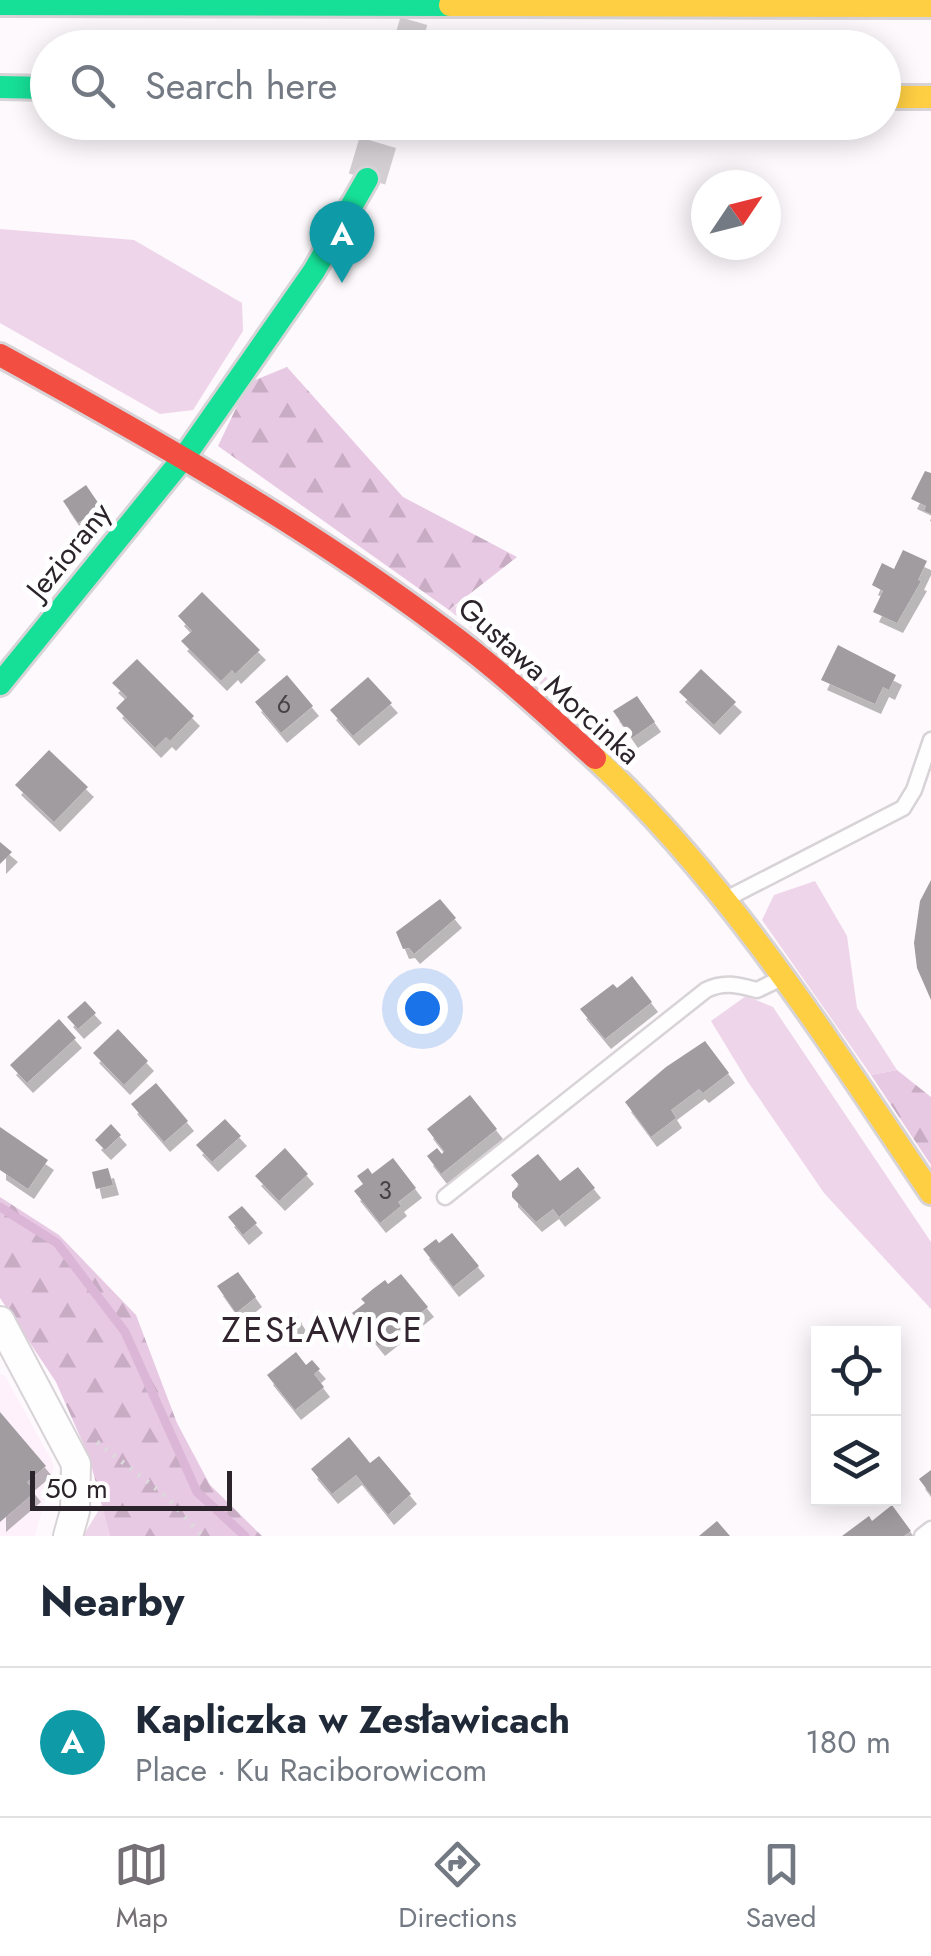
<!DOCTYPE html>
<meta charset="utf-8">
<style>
:root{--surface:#fff;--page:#f6f6f7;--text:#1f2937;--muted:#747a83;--line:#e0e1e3;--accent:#746f74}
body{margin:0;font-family:Jost,sans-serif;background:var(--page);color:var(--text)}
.controls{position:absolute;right:30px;bottom:30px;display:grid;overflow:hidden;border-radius:0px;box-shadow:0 5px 25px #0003}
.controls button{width:90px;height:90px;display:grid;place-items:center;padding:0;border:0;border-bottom:2px solid var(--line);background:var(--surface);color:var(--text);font:50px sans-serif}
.compass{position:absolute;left:691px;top:170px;width:90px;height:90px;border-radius:50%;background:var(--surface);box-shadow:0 5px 25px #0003;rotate:55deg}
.scale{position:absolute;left:30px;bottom:25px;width:202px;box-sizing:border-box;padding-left:10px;border:5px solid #2b242a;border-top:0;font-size:28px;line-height:35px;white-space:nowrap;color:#2b242a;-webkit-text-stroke:8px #fff;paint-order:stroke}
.you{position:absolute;left:422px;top:1008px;width:35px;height:35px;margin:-25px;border:8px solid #fff;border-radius:50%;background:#1a73e8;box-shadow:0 0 0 15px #1a73e833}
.badge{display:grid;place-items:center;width:65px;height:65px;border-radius:50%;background:var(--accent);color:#fff;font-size:32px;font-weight:700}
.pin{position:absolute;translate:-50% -82px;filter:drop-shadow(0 2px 5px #0008)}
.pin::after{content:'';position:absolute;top:52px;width:35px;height:30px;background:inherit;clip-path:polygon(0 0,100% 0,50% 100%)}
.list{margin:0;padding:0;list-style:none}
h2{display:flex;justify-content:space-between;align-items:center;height:130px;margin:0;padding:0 40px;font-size:42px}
h2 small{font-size:32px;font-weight:400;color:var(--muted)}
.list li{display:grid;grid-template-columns:65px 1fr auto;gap:30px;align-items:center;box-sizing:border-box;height:150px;padding:0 40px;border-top:2px solid var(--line)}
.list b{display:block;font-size:38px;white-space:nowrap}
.list p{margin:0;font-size:32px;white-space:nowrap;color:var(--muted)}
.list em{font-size:32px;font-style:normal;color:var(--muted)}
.icon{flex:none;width:55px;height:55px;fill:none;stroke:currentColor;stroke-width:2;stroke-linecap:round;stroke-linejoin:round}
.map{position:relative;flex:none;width:931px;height:1536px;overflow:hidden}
.search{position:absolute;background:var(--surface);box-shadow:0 5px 25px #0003;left:30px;right:30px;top:30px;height:110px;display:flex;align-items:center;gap:25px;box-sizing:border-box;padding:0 35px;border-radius:55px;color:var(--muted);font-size:38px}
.sheet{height:280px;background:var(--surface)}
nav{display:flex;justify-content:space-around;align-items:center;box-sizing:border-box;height:140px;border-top:2px solid var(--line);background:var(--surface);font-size:28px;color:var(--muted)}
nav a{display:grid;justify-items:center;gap:5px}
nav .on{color:var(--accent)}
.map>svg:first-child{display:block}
.built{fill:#fef1fb}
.grass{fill:#efd5ea}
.forest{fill:url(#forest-firs)}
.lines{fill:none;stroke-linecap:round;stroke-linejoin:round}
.stream{stroke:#dbb6d6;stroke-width:9}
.building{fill:#a09c9f;filter:url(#shadow)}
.street-tunnel{stroke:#d3ced2;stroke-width:28;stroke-dasharray:28 14;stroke-linecap:butt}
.secondary-tunnel{stroke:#d3ced2;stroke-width:38;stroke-dasharray:38 19;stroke-linecap:butt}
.lane-casing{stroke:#d7d3d6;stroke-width:19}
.street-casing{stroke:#d7d3d6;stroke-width:32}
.fast-casing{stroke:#d7d3d6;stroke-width:28}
.slow-casing{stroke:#d7d3d6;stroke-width:28}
.jam-casing{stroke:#d7d3d6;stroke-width:28}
.path{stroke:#dcdadc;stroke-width:5;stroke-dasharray:2.5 8;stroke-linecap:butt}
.lane{stroke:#fffeff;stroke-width:14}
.street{stroke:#fffeff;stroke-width:28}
.fast{stroke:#16e098;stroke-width:22}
.slow{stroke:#ffcf43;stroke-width:22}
.jam{stroke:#f24e42;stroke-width:22}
.labels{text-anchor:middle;stroke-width:10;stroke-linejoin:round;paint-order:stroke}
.number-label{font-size:25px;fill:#484247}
.street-label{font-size:30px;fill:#2b242a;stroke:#fff}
.quarter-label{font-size:35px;letter-spacing:2.5px;fill:#322530;stroke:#fff}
</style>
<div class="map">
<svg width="931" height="1536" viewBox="0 0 931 1536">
<defs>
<pattern id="forest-firs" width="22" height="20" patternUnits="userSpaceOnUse" patternTransform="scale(2.5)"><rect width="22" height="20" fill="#e8c9e3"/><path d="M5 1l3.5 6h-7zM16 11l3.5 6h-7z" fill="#c7acc3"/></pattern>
<filter id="shadow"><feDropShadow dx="6" dy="10" stdDeviation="0" flood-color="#0004"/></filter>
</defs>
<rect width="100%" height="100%" fill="#fdf9fc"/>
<path class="built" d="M0,1374L5,1376L54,1465L35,1536H0Z"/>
<g class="grass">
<path d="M0,229L134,240L242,303L243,331L193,410L160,414L0,323Z"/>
<path d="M468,598L606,738L449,610Z"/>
<path d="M815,881L847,936L857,1008L897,1070L871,1075L762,920L774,895Z"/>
<path d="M746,996L773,1007L931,1242V1309L824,1193L748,1082L711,1021Z"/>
<path d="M102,1505L110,1536H83Z"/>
</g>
<g class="forest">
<path d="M287,367L403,497L517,557L449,610L218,446L248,383Z"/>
<path d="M897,1070L931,1097V1165L871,1075Z"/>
<path d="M0,1197L59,1235L136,1315L177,1423L210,1485L262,1536H110L89,1457L56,1382L0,1298Z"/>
</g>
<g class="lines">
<path class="stream" d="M0,1207L57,1243L125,1332L197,1492L245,1536"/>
</g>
<g class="building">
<path d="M925,471L931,473V514L924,511L926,506L911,499Z"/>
<path d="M86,485L101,507L78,523L63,501Z"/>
<path d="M903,550L927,561L918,580L921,581L897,623L873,612L883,591L872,585L882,563L894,569Z"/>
<path d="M202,592L260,650L235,674L232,670L221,681L181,641L192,631L178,616Z"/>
<path d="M838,645L896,675L889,690L883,687L875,704L821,680Z"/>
<path d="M137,659L194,716L170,741L166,737L155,748L116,708L127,697L112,683Z"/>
<path d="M701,669L736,702L714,725L679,692Z"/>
<path d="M287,675L313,706L281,733L255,702Z"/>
<path d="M368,677L392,703L353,736L330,710Z"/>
<path d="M637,696L655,722L632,738L613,711Z"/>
<path d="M49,750L88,787L54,822L15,785Z"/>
<path d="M0,842L12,852L0,864Z"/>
<path d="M931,880V1000L917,968L914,943L920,901Z"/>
<path d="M440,899L456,918L414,954L409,948L403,949L396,932Z"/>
<path d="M632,976L652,1002L605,1039L580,1009L613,984L617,988Z"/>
<path d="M85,1001L96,1013L78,1029L67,1017Z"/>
<path d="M59,1019L76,1038L27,1083L10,1065Z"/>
<path d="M118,1029L148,1061L124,1085L93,1053Z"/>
<path d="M705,1041L729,1073L703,1093L699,1089L671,1110L676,1118L651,1137L625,1102L666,1067Z"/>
<path d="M156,1083L188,1121L164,1142L131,1104Z"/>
<path d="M470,1095L497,1129L441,1174L427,1156L437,1148L442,1154L444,1151L427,1129Z"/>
<path d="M225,1119L241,1136L212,1162L196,1145Z"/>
<path d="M111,1124L121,1135L105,1150L95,1140Z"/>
<path d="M0,1127L48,1160L28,1189L0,1170Z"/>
<path d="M285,1148L308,1174L279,1201L255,1176Z"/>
<path d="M538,1154L560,1181L578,1167L595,1188L559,1217L553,1209L536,1222L512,1197V1192L519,1185L511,1175Z"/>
<path d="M393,1158L416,1188L398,1202L401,1206L380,1223L354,1191L363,1184L357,1176L368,1168L372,1174Z"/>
<path d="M108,1168L113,1185L96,1189L92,1172Z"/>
<path d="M242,1206L257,1223L243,1235L228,1217Z"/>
<path d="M452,1233L479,1266L453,1287L423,1249L436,1239L439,1243Z"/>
<path d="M238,1272L256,1297L236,1313L217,1286Z"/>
<path d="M401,1274L428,1307L379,1346L352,1313L365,1303L361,1299L373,1289L385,1280L388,1284Z"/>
<path d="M295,1313L302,1324L287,1335L279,1324Z"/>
<path d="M296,1352L306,1365L312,1360L320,1369L314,1374L324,1387L295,1410L267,1375Z"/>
<path d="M0,1412L46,1466L27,1482L35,1492L0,1522Z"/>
<path d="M349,1437L370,1463L379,1456L411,1494L388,1515L356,1475L332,1494L311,1469Z"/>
<path d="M931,1470V1495L919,1479Z"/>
<path d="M892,1505L911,1531L904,1536H842L869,1516L872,1521Z"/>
<path d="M717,1521L730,1536H699Z"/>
</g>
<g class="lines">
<path class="street-tunnel" d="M406,48L420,0"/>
<path class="secondary-tunnel" d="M367,179L384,122"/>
<defs>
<g id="lane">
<path d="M728,898L903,808L914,790L931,740"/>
<path d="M445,1197L706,990C724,981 738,985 757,990L782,978"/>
<path d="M922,1536L931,1529"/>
</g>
<path id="street" d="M0,1321L76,1464L75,1511L68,1536"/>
<g id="fast">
<path d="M0,4L450,5"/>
<path d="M0,87L48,88"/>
<path d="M0,684L185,456L314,271L367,179"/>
</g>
<g id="slow">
<path d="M450,5L931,6"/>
<path d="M884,97H931"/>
<path d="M595,758C729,883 829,1042 931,1193"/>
</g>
<path id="jam" d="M0,355C153,439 305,525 445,630C498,669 547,714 595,758"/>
</defs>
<use href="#lane" class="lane-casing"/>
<use href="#street" class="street-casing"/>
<use href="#fast" class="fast-casing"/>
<use href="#slow" class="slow-casing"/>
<use href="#jam" class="jam-casing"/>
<path class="path" d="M97,1442L168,1498L202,1536"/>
<use href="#lane" class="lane"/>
<use href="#street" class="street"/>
<use href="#fast" class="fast"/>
<use href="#slow" class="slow"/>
<use href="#jam" class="jam"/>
</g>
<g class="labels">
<g class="number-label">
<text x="284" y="713">6</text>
<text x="385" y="1199">3</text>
</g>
<g class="street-label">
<text transform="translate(69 551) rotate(-51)" y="10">Jeziorany</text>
<text transform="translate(549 681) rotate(42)" y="10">Gustawa Morcinka</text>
</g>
<g class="quarter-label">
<text x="323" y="1342">ZESŁAWICE</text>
</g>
</g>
</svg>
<div class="controls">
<button><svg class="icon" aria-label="locate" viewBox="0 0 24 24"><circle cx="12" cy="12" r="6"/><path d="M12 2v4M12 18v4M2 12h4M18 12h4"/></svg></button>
<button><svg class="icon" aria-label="layers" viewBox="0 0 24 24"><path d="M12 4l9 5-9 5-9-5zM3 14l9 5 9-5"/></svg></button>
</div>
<svg class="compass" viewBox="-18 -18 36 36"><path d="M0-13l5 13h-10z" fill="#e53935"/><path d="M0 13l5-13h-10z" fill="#747a83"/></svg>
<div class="scale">50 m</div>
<div class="you"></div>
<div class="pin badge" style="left:342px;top:283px;background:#0f9aa8">A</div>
<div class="search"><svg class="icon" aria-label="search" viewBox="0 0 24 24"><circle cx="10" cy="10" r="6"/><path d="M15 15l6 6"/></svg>Search here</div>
</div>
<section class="sheet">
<h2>Nearby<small></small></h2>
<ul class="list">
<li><span class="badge" style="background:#0f9aa8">A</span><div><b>Kapliczka w Zesławicach</b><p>Place · Ku Raciborowicom</p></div><em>180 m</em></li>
</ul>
</section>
<nav>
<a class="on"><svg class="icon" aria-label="map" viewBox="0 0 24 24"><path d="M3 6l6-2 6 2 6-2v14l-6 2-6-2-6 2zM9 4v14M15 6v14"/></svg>Map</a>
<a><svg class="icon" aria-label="directions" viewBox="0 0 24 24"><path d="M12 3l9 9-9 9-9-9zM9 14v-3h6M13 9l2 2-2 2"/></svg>Directions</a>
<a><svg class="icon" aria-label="saved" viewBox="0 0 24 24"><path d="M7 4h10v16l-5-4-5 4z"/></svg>Saved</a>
</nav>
